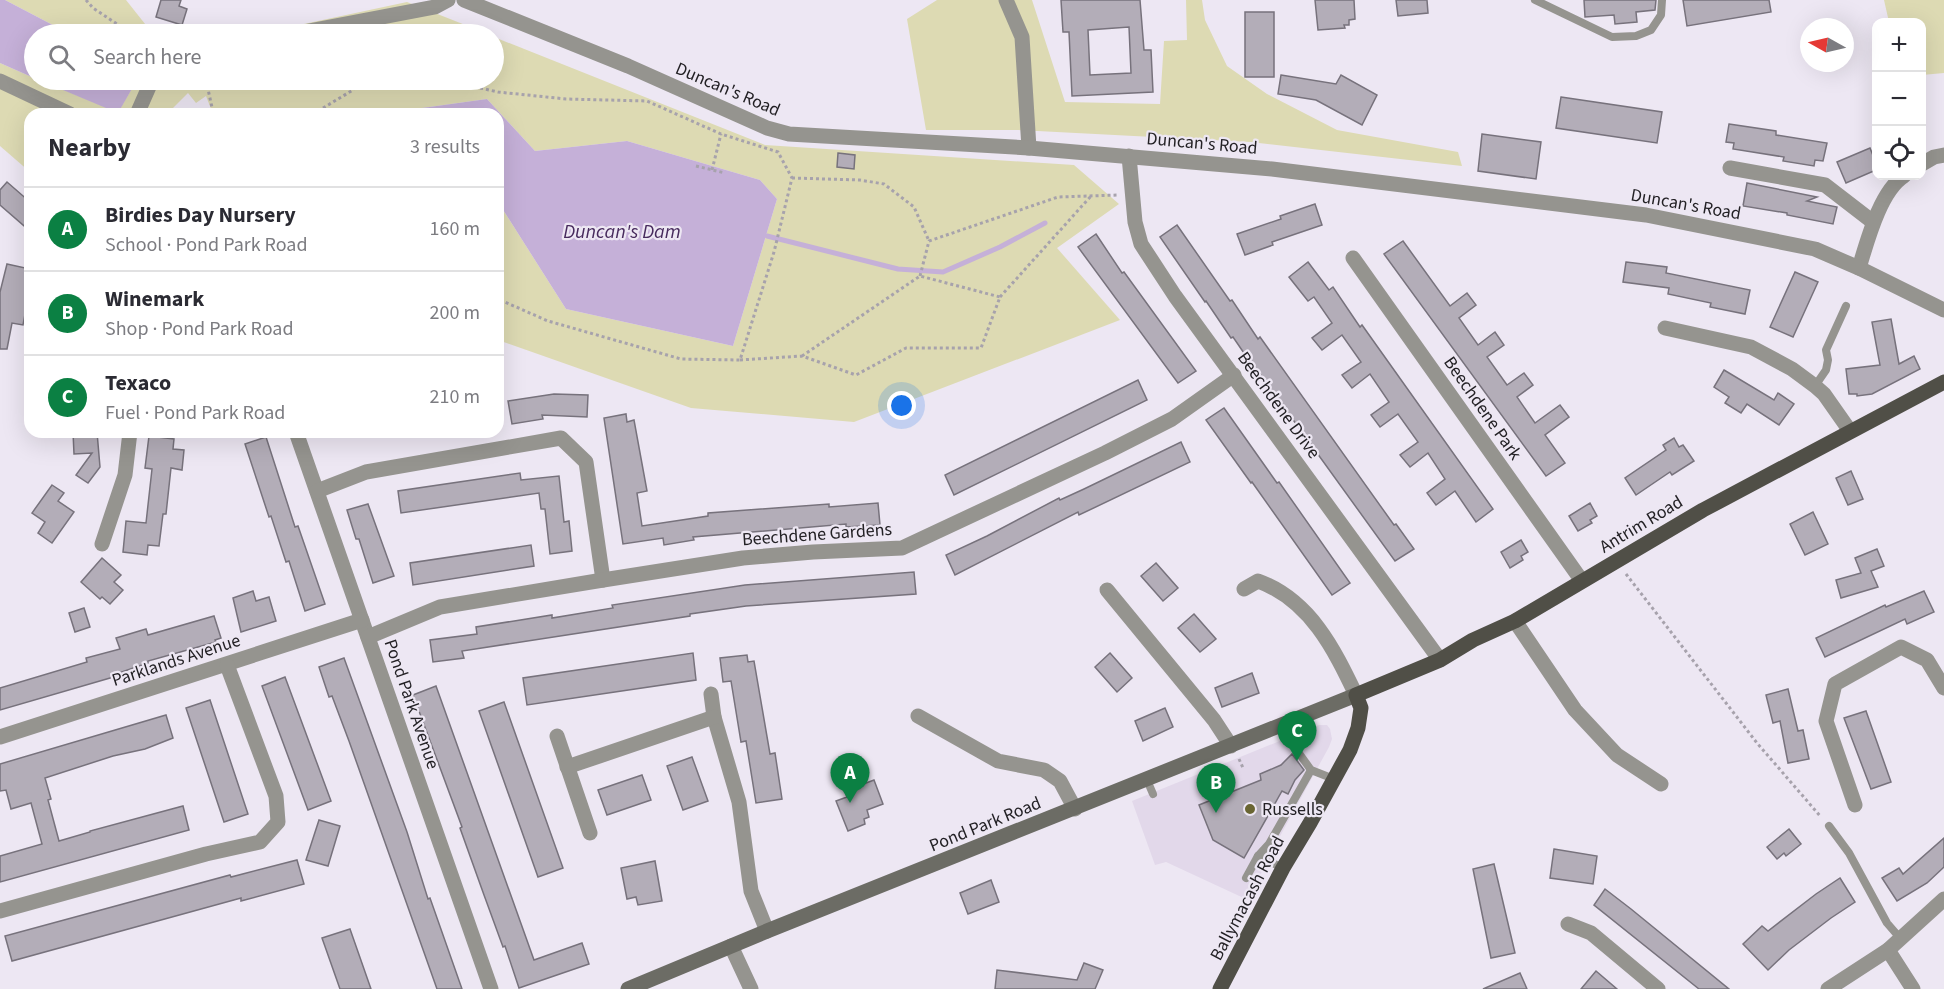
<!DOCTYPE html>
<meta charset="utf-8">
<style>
:root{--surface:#fff;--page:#f7f7f7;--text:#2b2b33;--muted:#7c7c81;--line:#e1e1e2;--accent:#0b8043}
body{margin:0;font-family:"Source Sans 3",sans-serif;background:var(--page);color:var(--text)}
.controls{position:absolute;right:18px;top:18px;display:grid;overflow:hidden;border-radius:12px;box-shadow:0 6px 24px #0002}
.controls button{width:54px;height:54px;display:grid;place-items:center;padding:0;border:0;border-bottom:2px solid var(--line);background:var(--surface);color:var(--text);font:30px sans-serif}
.compass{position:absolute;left:1800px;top:18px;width:54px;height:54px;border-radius:50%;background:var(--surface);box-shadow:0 6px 24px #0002;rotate:278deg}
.you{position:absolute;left:902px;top:406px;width:21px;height:21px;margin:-15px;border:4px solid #fff;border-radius:50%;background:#1a73e8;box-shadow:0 0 0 9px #1a73e833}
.badge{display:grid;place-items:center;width:39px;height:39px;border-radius:50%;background:var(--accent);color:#fff;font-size:20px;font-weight:700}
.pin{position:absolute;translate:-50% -50px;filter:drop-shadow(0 2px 3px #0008)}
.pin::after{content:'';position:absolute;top:32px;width:21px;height:18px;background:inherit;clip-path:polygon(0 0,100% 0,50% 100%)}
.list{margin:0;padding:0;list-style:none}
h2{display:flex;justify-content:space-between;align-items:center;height:78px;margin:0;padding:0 24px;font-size:26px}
h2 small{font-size:20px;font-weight:400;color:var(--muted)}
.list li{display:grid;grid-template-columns:39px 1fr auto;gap:18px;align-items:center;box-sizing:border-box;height:84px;padding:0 24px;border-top:2px solid var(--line)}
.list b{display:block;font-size:22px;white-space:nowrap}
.list p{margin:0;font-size:20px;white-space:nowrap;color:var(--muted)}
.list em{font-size:20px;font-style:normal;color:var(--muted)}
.icon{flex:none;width:33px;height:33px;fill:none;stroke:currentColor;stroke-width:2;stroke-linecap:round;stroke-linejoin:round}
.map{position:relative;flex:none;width:1944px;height:989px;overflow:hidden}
.search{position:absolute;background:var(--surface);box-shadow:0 6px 24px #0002;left:24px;top:24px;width:480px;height:66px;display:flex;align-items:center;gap:15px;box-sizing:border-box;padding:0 21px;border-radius:33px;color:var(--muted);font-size:22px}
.panel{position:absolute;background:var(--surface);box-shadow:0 6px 24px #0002;left:24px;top:108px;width:480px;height:330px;border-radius:18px}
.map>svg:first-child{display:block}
.built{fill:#e2d8ea}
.green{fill:#dddab3}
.water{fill:#c5b0d8}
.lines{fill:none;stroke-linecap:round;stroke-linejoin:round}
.stream{stroke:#c5b0d8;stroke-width:5}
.building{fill:#b3adb8;stroke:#77727c;stroke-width:1.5;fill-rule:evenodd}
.path{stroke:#a7a2ac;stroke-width:3;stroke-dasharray:3 3;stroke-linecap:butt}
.service{stroke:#95948f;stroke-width:8}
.minor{stroke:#95948f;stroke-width:15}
.tertiary{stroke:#95948f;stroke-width:15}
.secondary{stroke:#6c6c65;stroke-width:15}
.primary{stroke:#504f47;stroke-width:15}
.poi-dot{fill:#696532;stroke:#ede7f3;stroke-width:2}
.labels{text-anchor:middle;stroke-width:4.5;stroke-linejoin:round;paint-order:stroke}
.street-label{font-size:18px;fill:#232125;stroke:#ede7f3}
.poi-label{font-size:18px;fill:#232125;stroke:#ede7f3;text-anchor:start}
.water-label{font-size:20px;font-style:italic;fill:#472a5d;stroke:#ede7f3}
</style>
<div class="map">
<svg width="1944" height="989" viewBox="0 0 1944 989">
<rect width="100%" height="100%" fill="#ede7f3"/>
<path class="built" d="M1319,725H1327L1330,729L1332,739L1329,747L1273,849L1248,900L1166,862L1155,865L1132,801Z"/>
<g class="green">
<path d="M5,0H126L153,34H70Z"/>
<path d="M937,0H1032L1065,102L1160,104L1164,41L1187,40L1186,0H1202L1205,20L1227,66L1267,94L1337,130L1458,152L1462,166L1250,142L1018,130H926L907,19Z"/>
<path d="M1884,0H1944V73L1922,75V22H1889Z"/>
<path d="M407,2L488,34H257Z"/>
<path d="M494,37L765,145L1074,165L1119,204L1057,248L1120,320L854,422L691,408L498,340V205H500L566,309L733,346L777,199L760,180L627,141L535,151L487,99L379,114H213L206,96L196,103L188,93L167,114H30V172L0,146V63L34,78V80H39L118,112L137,80H494Z"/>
</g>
<g class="water">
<path d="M0,0H5L70,34H34V78L0,63Z"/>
<path d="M39,80H137L118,113Z"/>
<path d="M487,99L535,151L627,141L760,180L777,199L733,346L566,309L500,205H498V114H379Z"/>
</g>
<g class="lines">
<path class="stream" d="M767,236L898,269L943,272L1000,247L1045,223"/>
</g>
<g class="building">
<path d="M161,0H181L179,6L187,9L182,25L156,17Z"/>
<path d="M1061,0H1140L1144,50H1151L1153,92L1072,96L1069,32H1063ZM1129,27L1131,73L1090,75L1088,30Z"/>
<path d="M1315,0H1354L1355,19L1349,20V25H1344L1345,28L1318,30Z"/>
<path d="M1396,0H1427L1428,13L1398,16Z"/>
<path d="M1584,0H1656L1655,10L1636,12L1637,22L1615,24L1614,15L1585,17Z"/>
<path d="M1683,0H1769L1771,12L1687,26Z"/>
<rect x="1245" y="12" width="29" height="65"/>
<path d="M1281,75L1336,84L1341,75L1377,95L1362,125L1316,100L1278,94Z"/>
<path d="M1561,97L1662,112L1657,143L1556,128Z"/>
<path d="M1729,124L1776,131V135L1827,143L1823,161L1815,160L1814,166L1783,161L1784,157L1733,149L1734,143L1726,142Z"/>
<path d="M1482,134L1541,142L1536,179L1478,171Z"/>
<path d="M1870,148L1876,163V170L1846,183L1837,162Z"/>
<path d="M838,153L855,155L854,169L837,167Z"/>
<path d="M7,182L30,202V231L0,205V190Z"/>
<path d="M1747,183L1817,197L1807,201L1837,207L1833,224L1787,215V213L1743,206Z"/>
<path d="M1315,204L1322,225L1272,242L1273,245L1245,255L1237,234L1281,219L1280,216Z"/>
<path d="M1177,225L1230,301L1232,300L1258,339L1260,337L1394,525L1396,524L1414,549L1395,561L1260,374L1259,375L1233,337L1231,338L1206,301L1205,302L1160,237Z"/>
<path d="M1096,234L1122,273L1124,272L1196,371L1178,383L1078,247Z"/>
<path d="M1403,241L1450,306L1467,293L1476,305L1459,318L1478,345L1495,332L1504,345L1487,357L1507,385L1524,373L1533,385L1517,397L1535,423L1560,405L1569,417L1545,435L1565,463L1546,476L1384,254Z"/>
<path d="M1308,262L1329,290L1333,287L1360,327L1362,325L1493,509L1476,522L1455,491L1436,505L1427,493L1445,479L1428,453L1410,467L1400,455L1418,442L1398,414L1380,427L1371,415L1389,402L1370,374L1352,388L1342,375L1361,362L1342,335L1322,350L1312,338L1332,323L1314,297L1308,301L1289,277Z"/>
<path d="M1626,262L1667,267L1666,273L1750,290L1745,314L1710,307L1711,303L1668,294L1669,288L1623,282Z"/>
<path d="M7,264L30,269V304H27L23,325L12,323L7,349H0V292Z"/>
<path d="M1795,272L1818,282L1793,337L1770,327Z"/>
<path d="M1891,319L1899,364L1914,356L1920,369L1872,394L1857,396V394H1849L1846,369L1880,365L1872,322Z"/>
<path d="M1724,370L1774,400L1778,393L1794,404L1779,425L1747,404L1741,413L1725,403L1729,397L1714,387Z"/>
<path d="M1138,380L1147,400L954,495L945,475Z"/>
<path d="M554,394L588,395L587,417L542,415L543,419L512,424L508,401Z"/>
<path d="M1224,408L1277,483L1279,482L1350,583L1332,595L1252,482L1251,483L1206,420Z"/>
<path d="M626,414L627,422L634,420L647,491L637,493L642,526L708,516V513L829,504V507L878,503L880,525L846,527V524L693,537L694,540L664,545L663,538L623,544L604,418Z"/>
<path d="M73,432H97L100,467L88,483L76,475L92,453L74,454Z"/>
<path d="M149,436L174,439L173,449L184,450L182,470L171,468L166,514H163L159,546L148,545L147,555L123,552L126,521L146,523L152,469L145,468Z"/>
<path d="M266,437L295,527L298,526L325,604L305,611L289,561L286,562L271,516L269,517L245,444Z"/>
<path d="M1674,438L1679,447L1683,445L1694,461L1672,475L1670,472L1636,495L1625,478L1666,450L1663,445Z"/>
<path d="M1181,442L1190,462L1079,515L1078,512L955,575L946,555L987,536L1059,498L1060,500L1084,489Z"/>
<path d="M1851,471L1863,499L1848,505L1836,478Z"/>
<path d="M520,473L521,480L559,476L564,522L569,521L572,551L550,554L545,509H541L539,493L401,513L398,491Z"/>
<path d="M52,485L64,493L58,501L74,512L52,543L38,533L45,522L32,513Z"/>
<path d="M1590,503L1597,516L1590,520L1592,523L1578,531L1569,516Z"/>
<path d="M368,504L394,576L373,583L359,539H356L347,510Z"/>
<path d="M1813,512L1828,544L1805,555L1790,524Z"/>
<path d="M1521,540L1528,552L1521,556L1523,560L1510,568L1501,552Z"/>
<path d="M531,545L534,566L413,585L410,563Z"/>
<path d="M1877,549L1884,566L1871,571L1878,587L1841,598L1836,580L1861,573L1855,558Z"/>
<path d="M102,558L121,575L114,582L123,590L110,604L102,597L100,599L81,582Z"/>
<path d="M1156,563L1178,588L1163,601L1141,576Z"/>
<path d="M914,572L916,594L746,606L690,614V616L462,651L464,658L433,662L430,640L477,634L476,627L552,615V618L613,608L612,605L745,585Z"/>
<path d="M253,591L256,601L269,597L276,621L241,632L233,598Z"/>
<path d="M1924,591L1934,612L1907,624L1905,619L1825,657L1816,638L1885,605L1886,607Z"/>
<path d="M84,608L90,627L75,632L69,613Z"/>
<path d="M1194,614L1216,639L1200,652L1178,628Z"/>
<path d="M214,616L221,638L215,640L216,642L148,661V663L116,674L117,676L0,710V688L87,662L86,658L120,649L116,638L146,629L148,635Z"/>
<path d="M693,653L696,680L527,705L523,678Z"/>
<path d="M1110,653L1132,678L1117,692L1095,667Z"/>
<path d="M747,655L748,662L754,661L770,754L775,753L782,799L756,803L746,741L741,742L731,681L723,682L720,658Z"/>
<path d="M344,658L407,832L428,899L430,898L462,989H437L349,741L332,696L329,697L319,667Z"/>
<path d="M1252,673L1259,693L1222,707L1215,688Z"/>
<path d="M285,677L331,801L308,810L262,686Z"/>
<path d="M436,686L534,960L582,943L589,964L519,988L505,946L503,947L484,895L460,828L462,827L413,695Z"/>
<path d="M1788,689L1798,731L1803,730L1809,759L1788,763L1780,721L1773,723L1766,695Z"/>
<path d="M210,700L248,814L224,822L186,708Z"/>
<path d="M504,702L563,868L538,877L479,711Z"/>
<path d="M1165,708L1173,727L1143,741L1135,721Z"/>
<path d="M1866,711L1891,782L1871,789L1844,718Z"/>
<path d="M166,715L173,738L145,749L113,756L45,778L51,799L48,800L59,841L90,832V831L183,806L189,830L0,882V856L42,844L31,803L11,809L6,790L0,791V764Z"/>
<path d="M1292,754L1304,770L1295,780L1288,794L1282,791L1244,858L1213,840L1199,805L1261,780L1260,774L1281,765Z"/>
<path d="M692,757L708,801L683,810L667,766Z"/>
<path d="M642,775L651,800L607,815L598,790Z"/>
<path d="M874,780L883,804L867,810L869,817L864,819L865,824L848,831L836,801L847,797L845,791Z"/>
<path d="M319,820L340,826L328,866L306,860Z"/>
<path d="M1789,829L1801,844L1786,856L1784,853L1777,859L1767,847Z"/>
<path d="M1944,838V867L1927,883L1897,901L1882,878L1899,868L1903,874Z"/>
<path d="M1554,849L1597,856L1593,884L1550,878Z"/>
<path d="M297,860L304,884L241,901V898L12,961L5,936L230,875L231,877Z"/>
<path d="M655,861L662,901L638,905L636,897L627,899L621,868Z"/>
<path d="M1494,864L1515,953L1491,958L1473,869Z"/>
<path d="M1840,878L1855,902L1831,918L1789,950L1768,970L1743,944L1762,926L1768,931L1816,894Z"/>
<path d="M991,880L999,902L968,914L960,893Z"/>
<path d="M1605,889L1631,909L1729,989H1699L1594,905Z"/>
<path d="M350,929L371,989H340L322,938Z"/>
<path d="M1084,963L1103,970L1095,989H995L997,970L1077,980Z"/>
<path d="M1596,971L1617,989H1581Z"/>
<path d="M1520,973L1527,989H1483Z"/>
</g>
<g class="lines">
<g class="path">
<path d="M86,0L93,8L132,34"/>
<path d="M206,80L213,112L217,110L218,114"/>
<path d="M445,80L498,92L566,99L647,101L721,134L778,152L792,178L774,252L740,360L681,359L548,321L498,299"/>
<path d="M323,108L353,90L361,80"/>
<path d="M696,166L725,173"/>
<path d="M712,170L721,134"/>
<path d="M792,178L860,180L884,184L914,207L929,241"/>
<path d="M920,276L929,241L1058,197L1118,195"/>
<path d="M1000,297L1091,196"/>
<path d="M740,360L802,356L856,375L906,348H981L1000,297L920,276L802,356"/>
<path d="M1626,574L1757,743L1821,817"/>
<path d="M1239,759L1243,768"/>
</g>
<g class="service">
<path d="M1535,0L1612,37L1636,36L1651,30L1661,15L1662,0"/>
<path d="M1815,386L1826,370L1828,360L1826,350L1846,306"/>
<path d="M1280,727L1311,770L1334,779"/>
<path d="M1147,780L1153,794"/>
<path d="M1829,826L1849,853L1887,923L1900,938"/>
<path d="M1258,856L1269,844L1311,770"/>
<path d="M1246,878L1258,856L1283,868"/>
</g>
<g class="minor">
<path d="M1006,0L1022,37L1029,148"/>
<path d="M1129,156L1135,222L1141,244L1175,296L1440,660"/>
<path d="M1922,164L1934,157L1944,155"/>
<path d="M1730,168L1825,185L1873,222"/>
<path d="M1353,258L1582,581"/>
<path d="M1859,268C1867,242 1880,191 1904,176"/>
<path d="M1665,328L1751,347L1792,369L1815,386L1824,394L1850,431"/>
<path d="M296,432L491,989"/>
<path d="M317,491L366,472L561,438L586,462L603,580"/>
<path d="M102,544L125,475L130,432"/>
<path d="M1244,589L1258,581C1310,600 1334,649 1356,695"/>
<path d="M1107,590L1214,720L1231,746"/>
<path d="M1515,621L1575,710L1617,755L1661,784"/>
<path d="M368,637L440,607L603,580L743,558L813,552L902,548L1105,453L1172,419L1234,375"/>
<path d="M711,694L714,717L739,802L751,891L767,931"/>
<path d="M918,716L998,761L1044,770L1060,781L1075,809"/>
<path d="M557,736L590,833"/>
<path d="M0,737L362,620"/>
<path d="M567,767L714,717"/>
<path d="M1855,805L1826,721L1835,684L1901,647L1927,660L1944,688"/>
<path d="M0,911L206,854L260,842L278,822L276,796L227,665"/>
<path d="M1568,924L1591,933L1658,989"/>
<path d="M731,946L751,989"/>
<path d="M1888,950L1913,989"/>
<path d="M1828,989L1888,950L1944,899"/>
</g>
<g class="tertiary">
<path d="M464,0L628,66L767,128L789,134L1029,148L1272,169L1646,215L1815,249L1859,268L1944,310"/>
<path d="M293,34L435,7L448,0"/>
<path d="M0,81L70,114"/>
<path d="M137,114L152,80"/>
</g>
<path class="secondary" d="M628,989L767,931L1356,695"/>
<path class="primary" d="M1220,989L1283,868L1310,823L1350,750L1358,728L1361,708L1356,695L1440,660L1473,640L1515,621L1703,510L1944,382"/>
</g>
<circle class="poi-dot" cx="1250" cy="809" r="6"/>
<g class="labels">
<g class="street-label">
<text transform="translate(728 89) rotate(23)" y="6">Duncan's Road</text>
<text transform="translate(1202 143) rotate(5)" y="6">Duncan's Road</text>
<text transform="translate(1686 204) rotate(10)" y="6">Duncan's Road</text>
<text transform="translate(1279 405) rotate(54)" y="6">Beechdene Drive</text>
<text transform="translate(1483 408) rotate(55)" y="6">Beechdene Park</text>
<text transform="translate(1641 524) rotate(-31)" y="6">Antrim Road</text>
<text transform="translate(817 534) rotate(-4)" y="6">Beechdene Gardens</text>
<text transform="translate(176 660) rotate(-18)" y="6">Parklands Avenue</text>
<text transform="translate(412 704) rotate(71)" y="6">Pond Park Avenue</text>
<text transform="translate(985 824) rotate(-22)" y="6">Pond Park Road</text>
<text transform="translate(1247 898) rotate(-62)" y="6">Ballymacash Road</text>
</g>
<g class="poi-label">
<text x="1262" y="815">Russells</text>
</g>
<g class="water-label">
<text x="622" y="238">Duncan's Dam</text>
</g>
</g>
</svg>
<div class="controls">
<button>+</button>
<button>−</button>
<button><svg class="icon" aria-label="locate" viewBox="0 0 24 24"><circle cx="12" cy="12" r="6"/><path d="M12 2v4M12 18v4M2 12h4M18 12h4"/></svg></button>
</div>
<svg class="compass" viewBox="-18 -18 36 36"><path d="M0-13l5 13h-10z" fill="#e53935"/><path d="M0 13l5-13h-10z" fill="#7c7c81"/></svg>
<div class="you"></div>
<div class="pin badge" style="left:850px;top:803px">A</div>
<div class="pin badge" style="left:1216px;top:813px">B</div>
<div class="pin badge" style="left:1297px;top:761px">C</div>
<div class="search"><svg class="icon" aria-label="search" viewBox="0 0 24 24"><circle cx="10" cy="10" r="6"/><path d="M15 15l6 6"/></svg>Search here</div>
<section class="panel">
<h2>Nearby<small>3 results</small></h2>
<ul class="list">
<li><span class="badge">A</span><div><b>Birdies Day Nursery</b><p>School · Pond Park Road</p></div><em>160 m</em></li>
<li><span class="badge">B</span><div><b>Winemark</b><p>Shop · Pond Park Road</p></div><em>200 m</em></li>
<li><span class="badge">C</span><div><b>Texaco</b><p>Fuel · Pond Park Road</p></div><em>210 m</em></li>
</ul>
</section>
</div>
